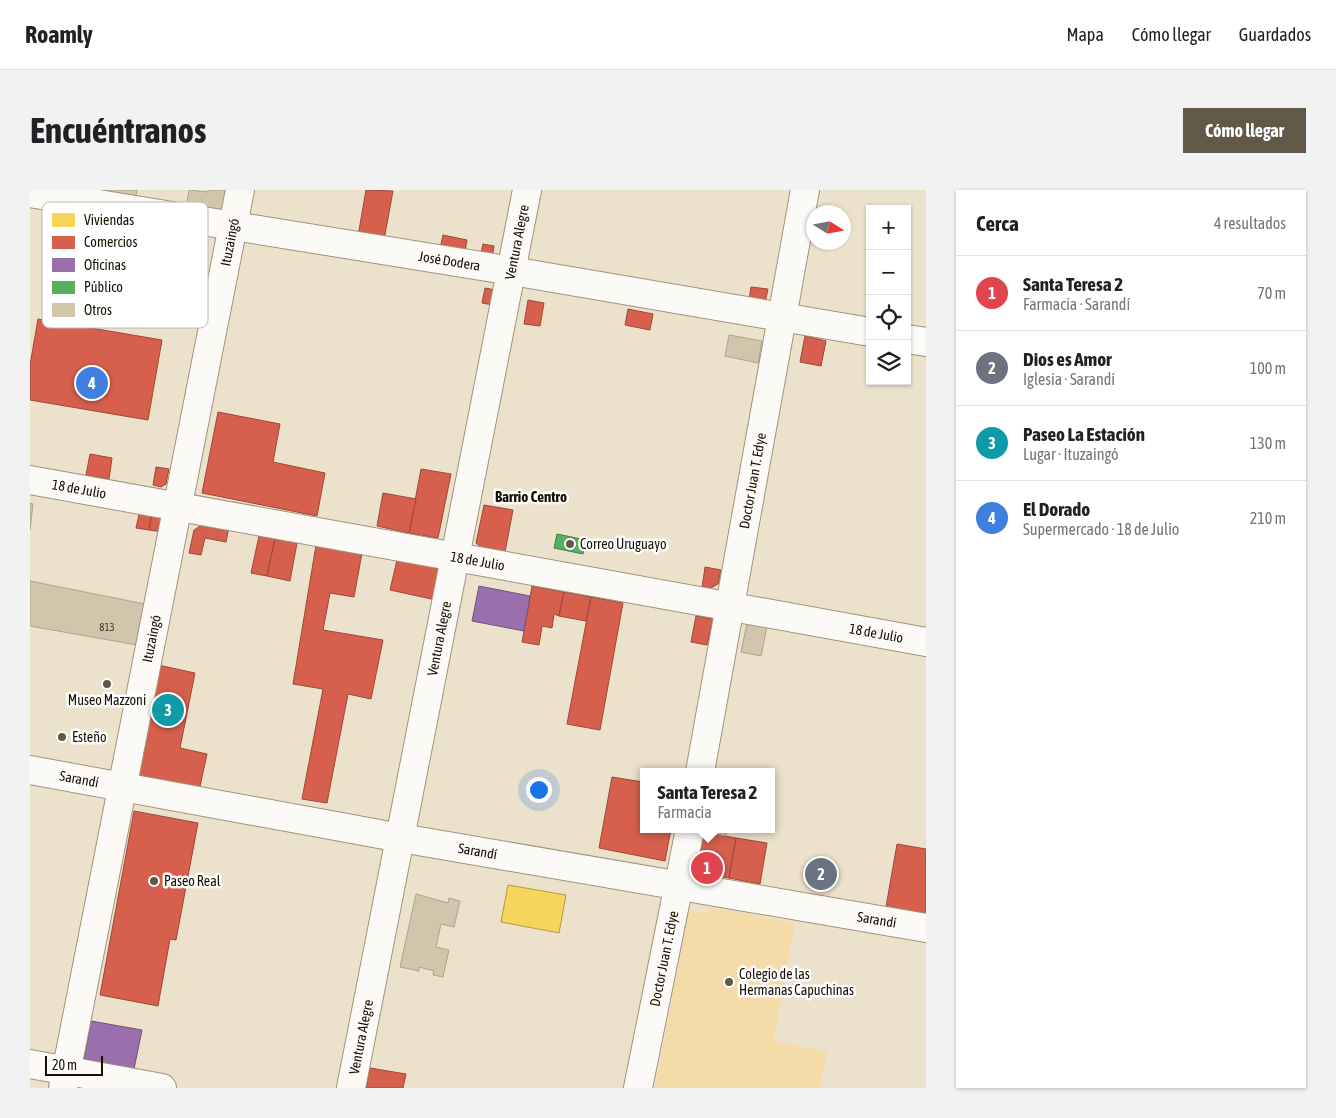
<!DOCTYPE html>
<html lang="es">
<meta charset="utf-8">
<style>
:root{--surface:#fff;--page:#f2f2f2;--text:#202124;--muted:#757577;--line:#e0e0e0;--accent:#625847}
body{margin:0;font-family:"Asap Condensed",sans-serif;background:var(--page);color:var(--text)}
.controls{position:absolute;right:15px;top:15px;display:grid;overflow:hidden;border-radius:0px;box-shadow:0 1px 4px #0004}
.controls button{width:45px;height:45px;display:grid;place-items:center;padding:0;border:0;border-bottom:1px solid var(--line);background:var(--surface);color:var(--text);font:25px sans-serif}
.compass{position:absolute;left:776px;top:15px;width:45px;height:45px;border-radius:50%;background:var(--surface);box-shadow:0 1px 4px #0004;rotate:101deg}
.scale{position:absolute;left:15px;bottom:12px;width:58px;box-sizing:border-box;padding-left:5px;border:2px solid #180f00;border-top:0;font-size:14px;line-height:18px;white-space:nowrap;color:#180f00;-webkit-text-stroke:4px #fff;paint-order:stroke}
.you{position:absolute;left:508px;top:599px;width:18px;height:18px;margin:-12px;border:4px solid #fff;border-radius:50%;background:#1a73e8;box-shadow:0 0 0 8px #1a73e833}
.badge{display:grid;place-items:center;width:32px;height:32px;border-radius:50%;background:var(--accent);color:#fff;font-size:16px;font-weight:700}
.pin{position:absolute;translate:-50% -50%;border:2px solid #fff;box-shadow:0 1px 5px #0006}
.popup{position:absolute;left:610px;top:578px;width:135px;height:65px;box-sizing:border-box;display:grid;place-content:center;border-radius:0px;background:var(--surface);filter:drop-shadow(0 1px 4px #0005);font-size:16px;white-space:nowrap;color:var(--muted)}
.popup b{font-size:19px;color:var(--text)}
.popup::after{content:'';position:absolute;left:50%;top:100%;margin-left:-10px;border:10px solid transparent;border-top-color:var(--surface)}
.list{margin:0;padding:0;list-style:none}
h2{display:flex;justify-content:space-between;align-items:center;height:65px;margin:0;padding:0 20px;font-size:21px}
h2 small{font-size:16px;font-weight:400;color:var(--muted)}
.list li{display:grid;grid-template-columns:32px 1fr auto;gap:15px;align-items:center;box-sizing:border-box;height:75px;padding:0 20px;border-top:1px solid var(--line)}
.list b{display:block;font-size:19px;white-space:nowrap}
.list p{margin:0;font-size:16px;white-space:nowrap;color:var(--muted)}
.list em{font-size:16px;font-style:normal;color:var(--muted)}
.icon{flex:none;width:28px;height:28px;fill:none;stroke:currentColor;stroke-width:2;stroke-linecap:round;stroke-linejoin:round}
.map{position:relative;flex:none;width:896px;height:898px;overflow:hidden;border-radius:0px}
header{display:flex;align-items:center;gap:30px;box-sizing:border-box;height:70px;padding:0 25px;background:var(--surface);border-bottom:1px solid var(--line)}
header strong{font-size:24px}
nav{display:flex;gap:28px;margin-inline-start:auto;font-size:18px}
.intro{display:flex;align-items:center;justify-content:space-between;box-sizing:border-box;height:120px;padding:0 30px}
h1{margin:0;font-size:35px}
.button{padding:12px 22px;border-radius:0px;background:var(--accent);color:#fff;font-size:18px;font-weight:700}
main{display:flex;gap:30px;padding:0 30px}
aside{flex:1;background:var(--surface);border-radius:0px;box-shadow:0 1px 4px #0004}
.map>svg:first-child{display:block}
.built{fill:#f5dba7}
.homes{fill:#f6d55c;stroke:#b39a40}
.shops{fill:#d6604d;stroke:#9d4836}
.offices{fill:#9970ab;stroke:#725378}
.public{fill:#5aae61;stroke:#467e44}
.building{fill:#d2c5ab;stroke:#aea38c}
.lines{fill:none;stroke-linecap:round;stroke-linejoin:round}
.minor-casing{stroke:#9f947c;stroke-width:30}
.minor{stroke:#fcfaf7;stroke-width:28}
.poi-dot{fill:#625847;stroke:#fff;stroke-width:2}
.labels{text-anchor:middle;stroke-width:5;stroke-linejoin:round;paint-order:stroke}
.number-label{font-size:11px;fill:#463c2b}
.street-label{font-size:14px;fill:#180f00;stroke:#fff}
.poi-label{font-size:14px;fill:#180f00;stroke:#fff;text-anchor:start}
.neighbourhood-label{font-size:15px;font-weight:bold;fill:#180f00;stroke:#fff}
.key{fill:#fff;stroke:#bab7b2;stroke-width:1}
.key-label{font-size:14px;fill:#180f00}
</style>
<header>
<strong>Roamly</strong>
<nav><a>Mapa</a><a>Cómo llegar</a><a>Guardados</a></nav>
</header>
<div class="intro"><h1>Encuéntranos</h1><a class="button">Cómo llegar</a></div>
<main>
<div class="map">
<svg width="896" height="898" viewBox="0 0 896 898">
<rect width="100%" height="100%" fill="#ece1ca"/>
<path class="built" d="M678,717L765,733L743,851L797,862L790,898H625L659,720L677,724Z"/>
<path class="homes" d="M478,695L536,705L529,743L471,732Z"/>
<g class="shops">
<path d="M336,0L363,1L354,50L328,46Z"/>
<path d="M413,45L437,50L434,67L409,63Z"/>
<path d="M453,54L464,56L462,69L450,67Z"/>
<path d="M721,97L738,99L735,113L719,110Z"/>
<path d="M455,98L471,101L468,116L452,113Z"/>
<path d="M498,110L514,113L510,136L494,134Z"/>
<path d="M598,119L623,124L620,140L595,135Z"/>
<path d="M8,129L132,150L118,230L0,210V175Z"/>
<path d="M775,146L796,151L791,176L770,172Z"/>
<path d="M188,222L250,234L243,272L295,283L287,326L172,303Z"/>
<path d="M60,264L82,268L79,289L56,285Z"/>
<path d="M126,277L139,279L136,294L131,297L123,295Z"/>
<path d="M391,279L421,284L408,348L379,343Z"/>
<path d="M353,303L386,309L379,343L347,336Z"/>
<path d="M454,315L483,320L475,362L452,358L446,353Z"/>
<path d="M110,320L122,322L119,340L106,338Z"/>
<path d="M122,322L136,325L133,342L119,340Z"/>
<path d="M176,332L199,337L196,352L175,348L171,365L159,363L164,340Z"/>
<path d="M229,346L245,349L237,386L221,383Z"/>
<path d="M245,349L267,353L260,391L237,386Z"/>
<path d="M286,355L332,363L324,407L300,403L293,440L353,450L341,509L318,504L297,613L272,609L293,499L263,494Z"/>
<path d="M367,370L412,379L406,410L360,400Z"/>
<path d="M675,377L691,380L688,394L679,399L672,398Z"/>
<path d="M502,396L534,402L529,426L524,424L522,438L512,436L509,455L492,452Z"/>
<path d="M534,402L561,407L556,431L529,426Z"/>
<path d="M561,407L593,413L570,540L537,534Z"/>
<path d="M666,426L683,429L677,455L661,452Z"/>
<path d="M128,475L165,483L150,558L177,564L169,601L106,589Z"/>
<path d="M582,587L613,592V639H641L635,671L569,658Z"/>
<path d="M104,621L168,633L146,750L140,749L128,816L70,805Z"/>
<path d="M672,642L706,648L699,688L664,681Z"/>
<path d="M706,648L737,653L730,694L699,688Z"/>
<path d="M867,654L896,659V725L856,717Z"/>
<path d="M340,878L376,884L373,898H336Z"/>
</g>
<g class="offices">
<path d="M449,396L500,406L494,441L442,431Z"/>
<path d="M61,831L112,840L104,879L54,869Z"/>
</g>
<g class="public">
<path d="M527,344L556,350L553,364L524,358Z"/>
<path d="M780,671L805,676L801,696L777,691Z"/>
</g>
<g class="building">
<path d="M73,0H107L105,11L73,5Z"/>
<path d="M159,0L178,2V0H203L199,26L156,19Z"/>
<path d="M107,43L123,46L119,70L103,67Z"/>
<path d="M699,145L732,151L728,173L695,166Z"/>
<path d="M0,313L3,314L0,340Z"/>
<path d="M0,391L115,414L107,455L0,436Z"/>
<path d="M717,433L737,437L731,466L711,462Z"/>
<path d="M672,639H697L696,646L672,642Z"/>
<path d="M386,704L418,713L419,708L430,711L424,737L411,734L406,757L419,760L413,787L403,785L404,781L389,777V781L370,777Z"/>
</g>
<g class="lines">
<defs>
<g id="minor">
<path id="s1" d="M0,3L482,81L840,142"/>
<path d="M877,149L896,152"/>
<path id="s2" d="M0,290L896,452"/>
<path id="s3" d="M0,580L371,648L896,738"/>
<path id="s4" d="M670,582L775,0"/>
<path d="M0,874L132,898"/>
<path id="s5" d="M33,898L210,0"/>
<path id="s6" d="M321,898L497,0"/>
<path id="s7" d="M608,898L660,639"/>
</g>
</defs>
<use href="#minor" class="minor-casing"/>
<use href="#minor" class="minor"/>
</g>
<g class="poi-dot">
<circle cx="540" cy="354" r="5"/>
<circle cx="77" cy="494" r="5"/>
<circle cx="32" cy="547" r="5"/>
<circle cx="124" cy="691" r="5"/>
<circle cx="699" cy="792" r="5"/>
</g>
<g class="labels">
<g class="number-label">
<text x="77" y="441">813</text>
</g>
<g class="street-label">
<text dy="5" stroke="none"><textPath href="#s5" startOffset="862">Ituzaingó</textPath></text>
<text dy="5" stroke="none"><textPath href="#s6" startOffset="862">Ventura Alegre</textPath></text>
<text dy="5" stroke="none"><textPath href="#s1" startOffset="425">José Dodera</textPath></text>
<text dy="5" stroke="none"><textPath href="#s4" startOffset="296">Doctor Juan T. Edye</textPath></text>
<text dy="5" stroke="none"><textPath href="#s2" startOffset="50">18 de Julio</textPath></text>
<text dy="5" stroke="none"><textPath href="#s2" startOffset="455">18 de Julio</textPath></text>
<text dy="5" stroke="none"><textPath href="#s2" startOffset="860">18 de Julio</textPath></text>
<text dy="5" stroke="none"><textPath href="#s5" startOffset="458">Ituzaingó</textPath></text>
<text dy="5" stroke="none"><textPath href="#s6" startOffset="458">Ventura Alegre</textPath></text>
<text dy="5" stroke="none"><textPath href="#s3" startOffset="50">Sarandí</textPath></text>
<text dy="5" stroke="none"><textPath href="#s3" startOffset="455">Sarandí</textPath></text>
<text dy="5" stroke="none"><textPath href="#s3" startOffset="860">Sarandí</textPath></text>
<text dy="5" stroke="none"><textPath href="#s7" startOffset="132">Doctor Juan T. Edye</textPath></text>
<text dy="5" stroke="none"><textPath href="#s6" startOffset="52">Ventura Alegre</textPath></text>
</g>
<g class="poi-label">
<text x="550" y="359">Correo Uruguayo</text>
<text x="77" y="515" text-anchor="middle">Museo Mazzoni</text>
<text x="42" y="552">Esteño</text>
<text x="134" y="696">Paseo Real</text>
<text x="709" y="789">Colegio de las<tspan x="709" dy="16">Hermanas Capuchinas</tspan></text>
</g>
<g class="neighbourhood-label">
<text x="501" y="312">Barrio Centro</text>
</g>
</g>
<rect x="12" y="12" width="166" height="126" rx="8" class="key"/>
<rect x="22" y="23" width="23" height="14" fill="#f6d55c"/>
<rect x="22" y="46" width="23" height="13" fill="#d6604d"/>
<rect x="22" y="68" width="23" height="14" fill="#9970ab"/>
<rect x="22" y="91" width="23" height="13" fill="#5aae61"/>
<rect x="22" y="113" width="23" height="14" fill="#d2c5ab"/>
<g class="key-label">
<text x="54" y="35">Viviendas</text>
<text x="54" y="57">Comercios</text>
<text x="54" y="80">Oficinas</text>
<text x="54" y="102">Público</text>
<text x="54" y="125">Otros</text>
</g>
</svg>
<div class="controls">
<button>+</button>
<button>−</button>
<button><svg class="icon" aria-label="locate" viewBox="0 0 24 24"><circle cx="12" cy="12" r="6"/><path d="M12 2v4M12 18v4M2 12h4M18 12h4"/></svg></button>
<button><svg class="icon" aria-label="layers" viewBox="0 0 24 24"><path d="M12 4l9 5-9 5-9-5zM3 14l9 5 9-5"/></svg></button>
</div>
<svg class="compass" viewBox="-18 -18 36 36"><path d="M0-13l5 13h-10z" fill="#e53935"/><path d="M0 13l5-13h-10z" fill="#757577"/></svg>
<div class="scale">20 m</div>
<div class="you"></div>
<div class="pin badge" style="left:677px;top:678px;background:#e0444e">1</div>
<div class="popup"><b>Santa Teresa 2</b>Farmacia</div>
<div class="pin badge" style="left:791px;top:684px;background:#6b7280">2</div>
<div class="pin badge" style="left:138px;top:520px;background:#0f9aa8">3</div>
<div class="pin badge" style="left:62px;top:193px;background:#3f7fe0">4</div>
</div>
<aside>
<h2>Cerca<small>4 resultados</small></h2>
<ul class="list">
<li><span class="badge" style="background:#e0444e">1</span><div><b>Santa Teresa 2</b><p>Farmacia · Sarandí</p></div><em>70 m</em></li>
<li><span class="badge" style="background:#6b7280">2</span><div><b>Dios es Amor</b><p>Iglesia · Sarandí</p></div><em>100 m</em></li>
<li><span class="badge" style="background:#0f9aa8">3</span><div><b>Paseo La Estación</b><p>Lugar · Ituzaingó</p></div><em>130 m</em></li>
<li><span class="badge" style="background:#3f7fe0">4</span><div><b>El Dorado</b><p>Supermercado · 18 de Julio</p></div><em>210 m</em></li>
</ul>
</aside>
</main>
